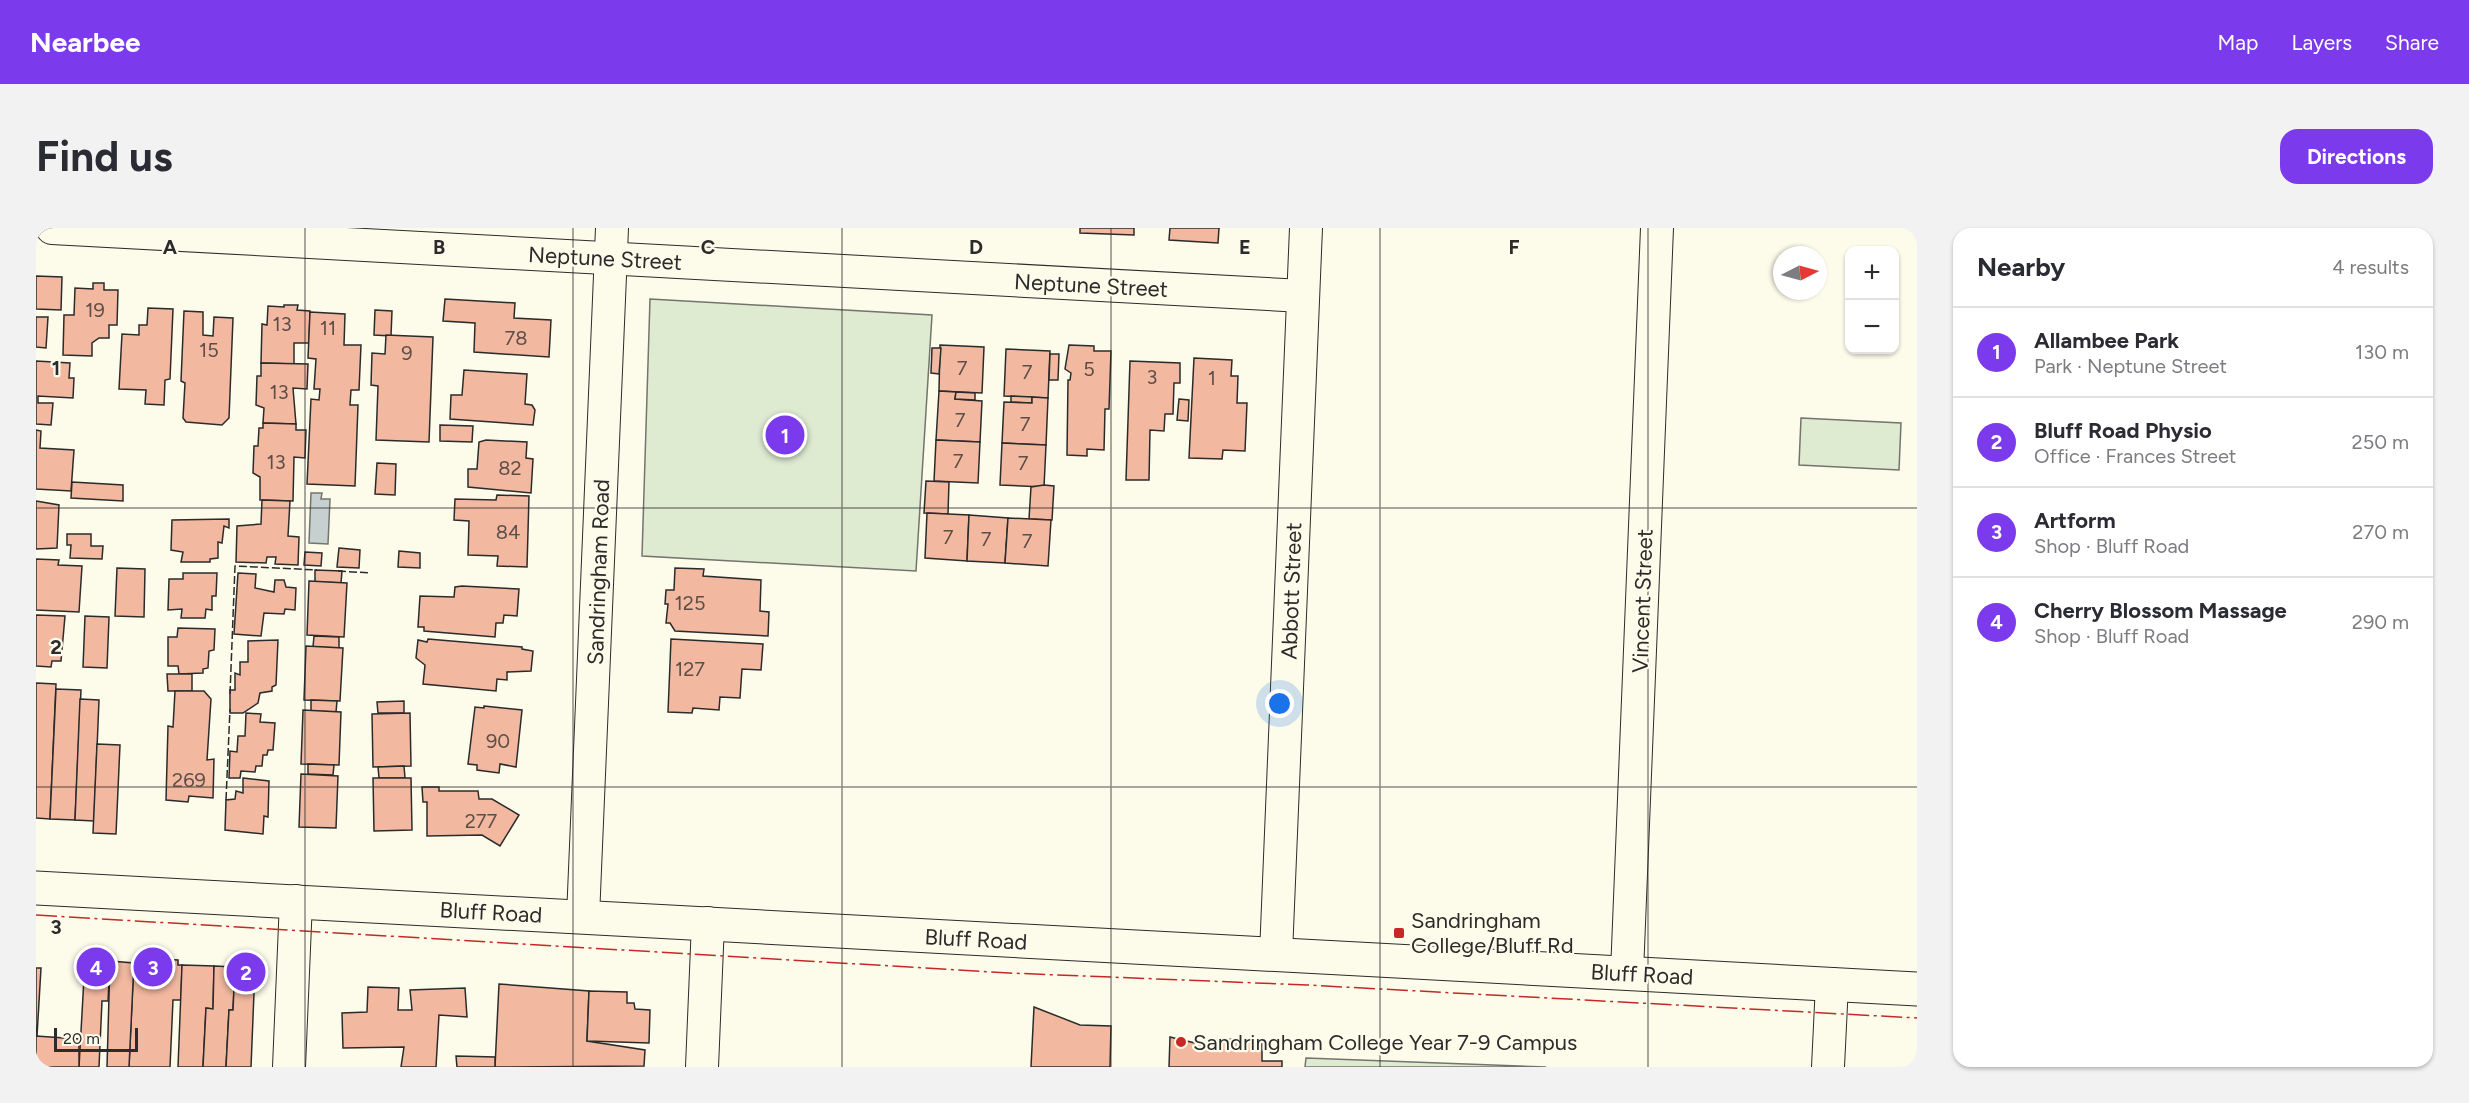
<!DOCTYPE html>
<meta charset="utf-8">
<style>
:root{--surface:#fff;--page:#f2f2f3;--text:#2b2b33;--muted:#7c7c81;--line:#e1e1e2;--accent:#7c3aed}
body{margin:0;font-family:Figtree,sans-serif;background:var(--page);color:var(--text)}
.controls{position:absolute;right:18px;top:18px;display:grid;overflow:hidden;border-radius:12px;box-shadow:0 2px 4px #0004}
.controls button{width:54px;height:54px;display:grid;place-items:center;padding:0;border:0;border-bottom:2px solid var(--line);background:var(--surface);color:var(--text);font:30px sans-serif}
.compass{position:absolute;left:1737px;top:18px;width:54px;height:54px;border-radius:50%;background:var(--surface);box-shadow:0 2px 4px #0004;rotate:84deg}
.scale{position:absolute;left:18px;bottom:15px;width:84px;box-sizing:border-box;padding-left:6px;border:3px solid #2b2b2b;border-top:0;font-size:16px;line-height:21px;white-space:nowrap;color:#2b2b2b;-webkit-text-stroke:4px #fdfbea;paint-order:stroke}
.you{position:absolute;left:1244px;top:476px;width:21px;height:21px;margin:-15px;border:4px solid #fff;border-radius:50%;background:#1a73e8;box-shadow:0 0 0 9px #1a73e833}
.badge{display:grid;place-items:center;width:39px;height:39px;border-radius:50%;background:var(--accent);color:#fff;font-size:20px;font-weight:700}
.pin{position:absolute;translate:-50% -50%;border:3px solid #fff;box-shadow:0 2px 6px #0006}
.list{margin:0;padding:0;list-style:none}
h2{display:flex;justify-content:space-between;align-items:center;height:78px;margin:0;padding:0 24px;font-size:26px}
h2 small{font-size:20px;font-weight:400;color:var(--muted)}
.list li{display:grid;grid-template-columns:39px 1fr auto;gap:18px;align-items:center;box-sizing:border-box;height:90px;padding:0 24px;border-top:2px solid var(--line)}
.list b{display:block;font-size:22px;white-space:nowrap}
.list p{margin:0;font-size:20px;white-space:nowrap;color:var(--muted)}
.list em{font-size:20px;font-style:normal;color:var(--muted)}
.map{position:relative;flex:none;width:1881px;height:839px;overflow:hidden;border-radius:18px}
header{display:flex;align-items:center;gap:36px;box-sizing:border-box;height:84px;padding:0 30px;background:var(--accent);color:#fff}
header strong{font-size:28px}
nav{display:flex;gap:33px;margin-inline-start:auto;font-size:21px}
.intro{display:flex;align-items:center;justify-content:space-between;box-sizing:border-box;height:144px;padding:0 36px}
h1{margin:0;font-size:42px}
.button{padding:15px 27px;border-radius:18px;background:var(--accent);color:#fff;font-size:21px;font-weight:700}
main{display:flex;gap:36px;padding:0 36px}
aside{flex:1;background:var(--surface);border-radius:18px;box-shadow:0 2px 4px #0004}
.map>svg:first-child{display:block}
.green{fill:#deebd1;stroke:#74746e;stroke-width:1.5}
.water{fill:#c7d0d0;stroke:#74746e;stroke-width:1.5}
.building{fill:#f2b8a0;stroke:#2b2b2b;stroke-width:1.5}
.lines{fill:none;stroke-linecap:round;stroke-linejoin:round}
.minor-casing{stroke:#2b2b2b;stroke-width:34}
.major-casing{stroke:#2b2b2b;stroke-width:35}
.minor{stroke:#fdfbea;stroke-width:32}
.major{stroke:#fdfbea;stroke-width:33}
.fence{stroke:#2b2b2b;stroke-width:1.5;stroke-dasharray:8 3;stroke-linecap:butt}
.power{stroke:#c62828;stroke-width:1.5;stroke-dasharray:21 4.5 3 4.5;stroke-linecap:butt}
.grid{fill:none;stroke:#2b2b2b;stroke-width:1.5;stroke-opacity:0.55}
.poi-dot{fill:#c62828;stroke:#fdfbea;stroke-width:2}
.labels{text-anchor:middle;stroke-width:4.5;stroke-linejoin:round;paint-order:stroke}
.number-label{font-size:20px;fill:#5d4e48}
.street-label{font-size:22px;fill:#2b2b2b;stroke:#fdfbea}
.poi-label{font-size:22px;fill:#2b2b2b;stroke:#fdfbea;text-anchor:start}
.grid-label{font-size:20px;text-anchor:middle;font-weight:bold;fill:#2b2b2b;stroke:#fdfbea;stroke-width:4.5;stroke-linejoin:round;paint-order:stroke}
</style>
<header>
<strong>Nearbee</strong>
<nav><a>Map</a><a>Layers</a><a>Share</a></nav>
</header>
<div class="intro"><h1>Find us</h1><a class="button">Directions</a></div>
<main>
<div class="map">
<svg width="1881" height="839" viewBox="0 0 1881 839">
<rect width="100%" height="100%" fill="#fdfbea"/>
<g class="green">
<path d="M614,71L896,87L880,343L606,328Z"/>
<path d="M1765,190L1865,195L1863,242L1763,237Z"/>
<path d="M1270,830L1510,839H1269Z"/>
</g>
<path class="water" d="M275,265H286L285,271H294L292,316L273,315Z"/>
<g class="building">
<path d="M1044,0H1098V7L1044,5Z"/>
<path d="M1134,0H1183L1182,15L1133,12Z"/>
<path d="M0,48L26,49L25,82L0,81Z"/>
<path d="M57,55H68V62H82L81,97H73V110H63L56,115V128L27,127L28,87H38L39,60L57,61Z"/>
<path d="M409,71L479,75L478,90L515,92L513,129L438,124L439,95L407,93Z"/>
<path d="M248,77H262L261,82L274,83L273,115H258V136L225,135L226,96L231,97L232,78L248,79Z"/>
<path d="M112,80L137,81L134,151L129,152L128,177L109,176L110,162L83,161L86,106L103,107V97H111Z"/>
<path d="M339,82L356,83L355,108L338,107Z"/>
<path d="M148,83L167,84V107L177,108L178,89L197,90L193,190L186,197L150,194L147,190L149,155L145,153Z"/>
<path d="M274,84L309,86L308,117H325L323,162H315L314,177H322L319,258L271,256L275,171L283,172L284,161H278L280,131L272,130Z"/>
<path d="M0,89H12L10,120L0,119Z"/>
<path d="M350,107L397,109L393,214L340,212L342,158L335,157L336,125L349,126Z"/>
<path d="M904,117L948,119L946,165L903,163Z"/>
<path d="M1033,117L1058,118V123H1075L1073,181H1069L1068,222L1051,221V228L1031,227L1032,152H1034L1035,145L1029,141Z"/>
<path d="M896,120H905L903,146L895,145Z"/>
<path d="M970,121L1014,123L1012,170L968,168Z"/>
<path d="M1014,126H1023L1022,152H1013Z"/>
<path d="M1158,130L1196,132L1195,148H1202L1201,175H1211L1209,223L1187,222L1186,231L1153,230Z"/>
<path d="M0,133L34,135L33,150H38L37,170L2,168V175H17L15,197L0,196Z"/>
<path d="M1094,133L1144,135V155H1138L1137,186H1129L1128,203L1114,202L1113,252H1090Z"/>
<path d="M225,135L272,136L271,161L257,160L260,196L227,195L228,180L220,177L221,148H225Z"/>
<path d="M428,142L491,146L489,176L496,177L499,182L497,197L414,191L415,167H426Z"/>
<path d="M903,163L920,164L919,171L946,173L944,214L900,212Z"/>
<path d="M920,164L939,165V172L919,171Z"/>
<path d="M975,168L996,169V175L975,174Z"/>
<path d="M996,169L1012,170L1010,217L966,215L968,174L996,175Z"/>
<path d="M1143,171L1153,172L1152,193L1141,192Z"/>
<path d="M227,195L260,196V202H270L269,230L258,229L257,273L224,272V249L217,245L218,218H222L223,200H227Z"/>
<path d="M404,197L437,198L436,214L404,213Z"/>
<path d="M0,202L5,203L4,220L38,222L35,263L0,261Z"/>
<path d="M450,212L491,214L490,230L497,231L495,265L432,259V241H441L443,214Z"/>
<path d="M900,212L944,214L942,255L898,253Z"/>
<path d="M966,215L1010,217L1008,259L964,257Z"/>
<path d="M341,235L360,236L359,267L339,266Z"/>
<path d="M890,253L913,254L912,286L888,285Z"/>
<path d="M36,254L87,257V273L35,270Z"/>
<path d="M1008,257L1018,258L1016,292L993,291L995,259Z"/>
<path d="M461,267L493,268L491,339L461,338L462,328L432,327L433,293L418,292L419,271L460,272Z"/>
<path d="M226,272L254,273L252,308L263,309L262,337L239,336L240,329H231L230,335L200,334L201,298L225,296Z"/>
<path d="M0,273L23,277L21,320L0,321Z"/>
<path d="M891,285L933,287L931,333L889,330Z"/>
<path d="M933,287L972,290L969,335L931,333Z"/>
<path d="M972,290L1015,292L1012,338L969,335Z"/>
<path d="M193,291V300L188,298L186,315L182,314V330L174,331V334H145L147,324L135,322L136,292Z"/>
<path d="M31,306H55V318H67L66,331L34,330L35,317H31Z"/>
<path d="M303,320L324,322L323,340L301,339Z"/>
<path d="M363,323L384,325V340L362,339Z"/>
<path d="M269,324L286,325L285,338L268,337Z"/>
<path d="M0,331L23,332L22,337L46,338L43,384L0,382Z"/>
<path d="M81,340L109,341L108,389L79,388Z"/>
<path d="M639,340L668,341L667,348L725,352L724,383L733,384L732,408L639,403L634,395H630L632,376H629L630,362H638Z"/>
<path d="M279,342L306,343L305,355L279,354Z"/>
<path d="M147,345H181L180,368H176V382L170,381L169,390H145L146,381L132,382L133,351H147Z"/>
<path d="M202,345L220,346L219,360L238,364L239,352H248L250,359L260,360L259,382L249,381L248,386L228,385L225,408L198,406Z"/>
<path d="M273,353L311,355L308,409L271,407Z"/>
<path d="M426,358L483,361L481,388L468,387L467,395H460L459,409L388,403V399H382L384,368L418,369L419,359Z"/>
<path d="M0,387L29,388L25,433H16L15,439L0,438Z"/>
<path d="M49,388L73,389L71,440L47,439Z"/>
<path d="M142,400L179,401L178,422L173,423L172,440L167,441V445L143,446L142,438H132V409H141Z"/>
<path d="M278,408L303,409V420L277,419Z"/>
<path d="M392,411L486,419V421L497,423L495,443L471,444V452L461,451L460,463L387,456L389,437L380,430L382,412L391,414Z"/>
<path d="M635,411L727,416L725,442L706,441L704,470L684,469L683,482L657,480L656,485L632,484Z"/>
<path d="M242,412L240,457L236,459V463L224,465L222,475L207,485H194V462H199V445L204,447V434H212V413Z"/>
<path d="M270,418L307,420L304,473L268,472Z"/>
<path d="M131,446H156V463H132Z"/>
<path d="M0,455L20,456L14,591L0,590Z"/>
<path d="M20,461L45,462L39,592L14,591Z"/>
<path d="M139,463H168L175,471L171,532L178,531L177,570L153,568L152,574L130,572L132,498L137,499Z"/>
<path d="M44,471L63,472L58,593L39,592Z"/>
<path d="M275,472L301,473L300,484L275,483Z"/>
<path d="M368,473V485H342L341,474Z"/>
<path d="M448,478L486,482L480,539L464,536L463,545L441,542V537L432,536L439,479L448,480Z"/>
<path d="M267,482L305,484L303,537L265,536Z"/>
<path d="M210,485L225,486L224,494L239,495L237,522H232L231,527H227L226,538H220L219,544L205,543L204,550H193L194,523L201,524L202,508H209Z"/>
<path d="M374,485L375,538L337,539L336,486Z"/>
<path d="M61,516L84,517L80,606L57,605Z"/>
<path d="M272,536L298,537L297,547L272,546Z"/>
<path d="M368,538L369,550H343L342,539Z"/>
<path d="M265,546L302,548L300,600L263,599Z"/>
<path d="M207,550L233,553L232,589L228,588L227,606L189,602L190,572L199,571L200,563L207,565Z"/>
<path d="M337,550H375L376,602L338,603Z"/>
<path d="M386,559H403V563H442L443,571H456L483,587L464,618L446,607L391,608V574H387Z"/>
<path d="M98,730L142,732V737H146L145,772H137L134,839H93Z"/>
<path d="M49,732L74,733L72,773H66L63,839H43Z"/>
<path d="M74,733L98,735L93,839H71Z"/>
<path d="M146,737L178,738L177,781L170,780L167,839H142Z"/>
<path d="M178,738L199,739L197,782H193L190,839H167L170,780L177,781Z"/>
<path d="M199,739L219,740L215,839H190L193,782H197Z"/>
<path d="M0,740H5L1,808H0Z"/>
<path d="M463,756L553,763L551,813L609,822L608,838L459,839Z"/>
<path d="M332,759L363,760L362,782H376L374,762L429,760L431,789L403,787L400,839H365L368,819L307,820L306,785L331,784Z"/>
<path d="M553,763L591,764V775H598L599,781L614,782L613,815L551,813Z"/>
<path d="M998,779L1044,797L1075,798L1074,839H995Z"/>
<path d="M0,808L43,811V839H0Z"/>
<path d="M1134,809L1180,820L1182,811L1226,812V833H1246V839H1133Z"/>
<path d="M420,828L459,829V839H421Z"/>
</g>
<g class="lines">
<defs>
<g id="minor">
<path d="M16,0L1267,68"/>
<path d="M547,689L576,0"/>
<path d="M1240,726L1270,0"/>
<path d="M1591,745L1621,0"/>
<path d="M253,839L260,673"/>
<path d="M666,839L672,695"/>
<path d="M1792,839L1796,756"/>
</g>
<path id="major" d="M0,660L1881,761"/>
</defs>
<use href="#minor" class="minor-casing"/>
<use href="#major" class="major-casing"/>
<use href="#minor" class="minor"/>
<use href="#major" class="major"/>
<g class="fence">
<path d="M302,343L335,345"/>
<path d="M194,466L199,338L281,342"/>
<path d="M190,572L194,481"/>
</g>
<path class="power" d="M0,687L973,745L1271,757L1881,790"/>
</g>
<path class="grid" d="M269,0V839M537,0V839M806,0V839M1075,0V839M1344,0V839M1612,0V839M0,280H1881M0,559H1881"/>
<g class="poi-dot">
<rect x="1357" y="699" width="12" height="12" rx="3"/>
<circle cx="1145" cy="814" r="6"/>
</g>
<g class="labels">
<g class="number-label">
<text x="59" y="89">19</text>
<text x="246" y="103">13</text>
<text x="292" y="107">11</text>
<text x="480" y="117">78</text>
<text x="173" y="129">15</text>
<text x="371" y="132">9</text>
<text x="926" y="147">7</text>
<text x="1053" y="148">5</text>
<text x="991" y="151">7</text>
<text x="1116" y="156">3</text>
<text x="1176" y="157">1</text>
<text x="243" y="171">13</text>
<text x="924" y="199">7</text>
<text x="989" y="203">7</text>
<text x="922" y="240">7</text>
<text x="240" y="241">13</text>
<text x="987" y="242">7</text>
<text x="474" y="247">82</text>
<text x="472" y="311">84</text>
<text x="912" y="316">7</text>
<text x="950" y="318">7</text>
<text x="991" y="320">7</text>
<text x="654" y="382">125</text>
<text x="654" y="448">127</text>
<text x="462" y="520">90</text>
<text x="153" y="559">269</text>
<text x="445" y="600">277</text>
</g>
<g class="street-label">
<text transform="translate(569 30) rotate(3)" y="8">Neptune Street</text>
<text transform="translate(1055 57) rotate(3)" y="8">Neptune Street</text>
<text transform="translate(562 344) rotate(-88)" y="8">Sandringham Road</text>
<text transform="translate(1255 363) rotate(-88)" y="8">Abbott Street</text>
<text transform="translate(1606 373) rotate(-88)" y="8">Vincent Street</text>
<text transform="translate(455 684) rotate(3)" y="8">Bluff Road</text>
<text transform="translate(940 711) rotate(3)" y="8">Bluff Road</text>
<text transform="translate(1606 746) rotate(3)" y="8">Bluff Road</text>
</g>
<g class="poi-label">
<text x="1375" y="700">Sandringham<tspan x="1375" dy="25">College/Bluff Rd</tspan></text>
<text x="1157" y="822">Sandringham College Year 7-9 Campus</text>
</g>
</g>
<g class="grid-label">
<text x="134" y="26">A</text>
<text x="403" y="26">B</text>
<text x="672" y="26">C</text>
<text x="940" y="26">D</text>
<text x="1209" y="26">E</text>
<text x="1478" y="26">F</text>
<text x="20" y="147">1</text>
<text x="20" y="426">2</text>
<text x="20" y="706">3</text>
</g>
</svg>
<div class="controls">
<button>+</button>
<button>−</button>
</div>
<svg class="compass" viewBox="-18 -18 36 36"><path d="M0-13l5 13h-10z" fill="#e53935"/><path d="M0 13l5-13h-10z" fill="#7c7c81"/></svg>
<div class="scale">20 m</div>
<div class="you"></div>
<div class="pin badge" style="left:749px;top:207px">1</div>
<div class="pin badge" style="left:210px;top:744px">2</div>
<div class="pin badge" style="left:117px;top:739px">3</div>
<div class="pin badge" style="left:60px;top:739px">4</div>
</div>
<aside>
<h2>Nearby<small>4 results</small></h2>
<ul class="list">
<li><span class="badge">1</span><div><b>Allambee Park</b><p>Park · Neptune Street</p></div><em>130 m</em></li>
<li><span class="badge">2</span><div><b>Bluff Road Physio</b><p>Office · Frances Street</p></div><em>250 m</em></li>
<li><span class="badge">3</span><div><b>Artform</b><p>Shop · Bluff Road</p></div><em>270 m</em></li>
<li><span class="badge">4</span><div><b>Cherry Blossom Massage</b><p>Shop · Bluff Road</p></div><em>290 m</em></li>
</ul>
</aside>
</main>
